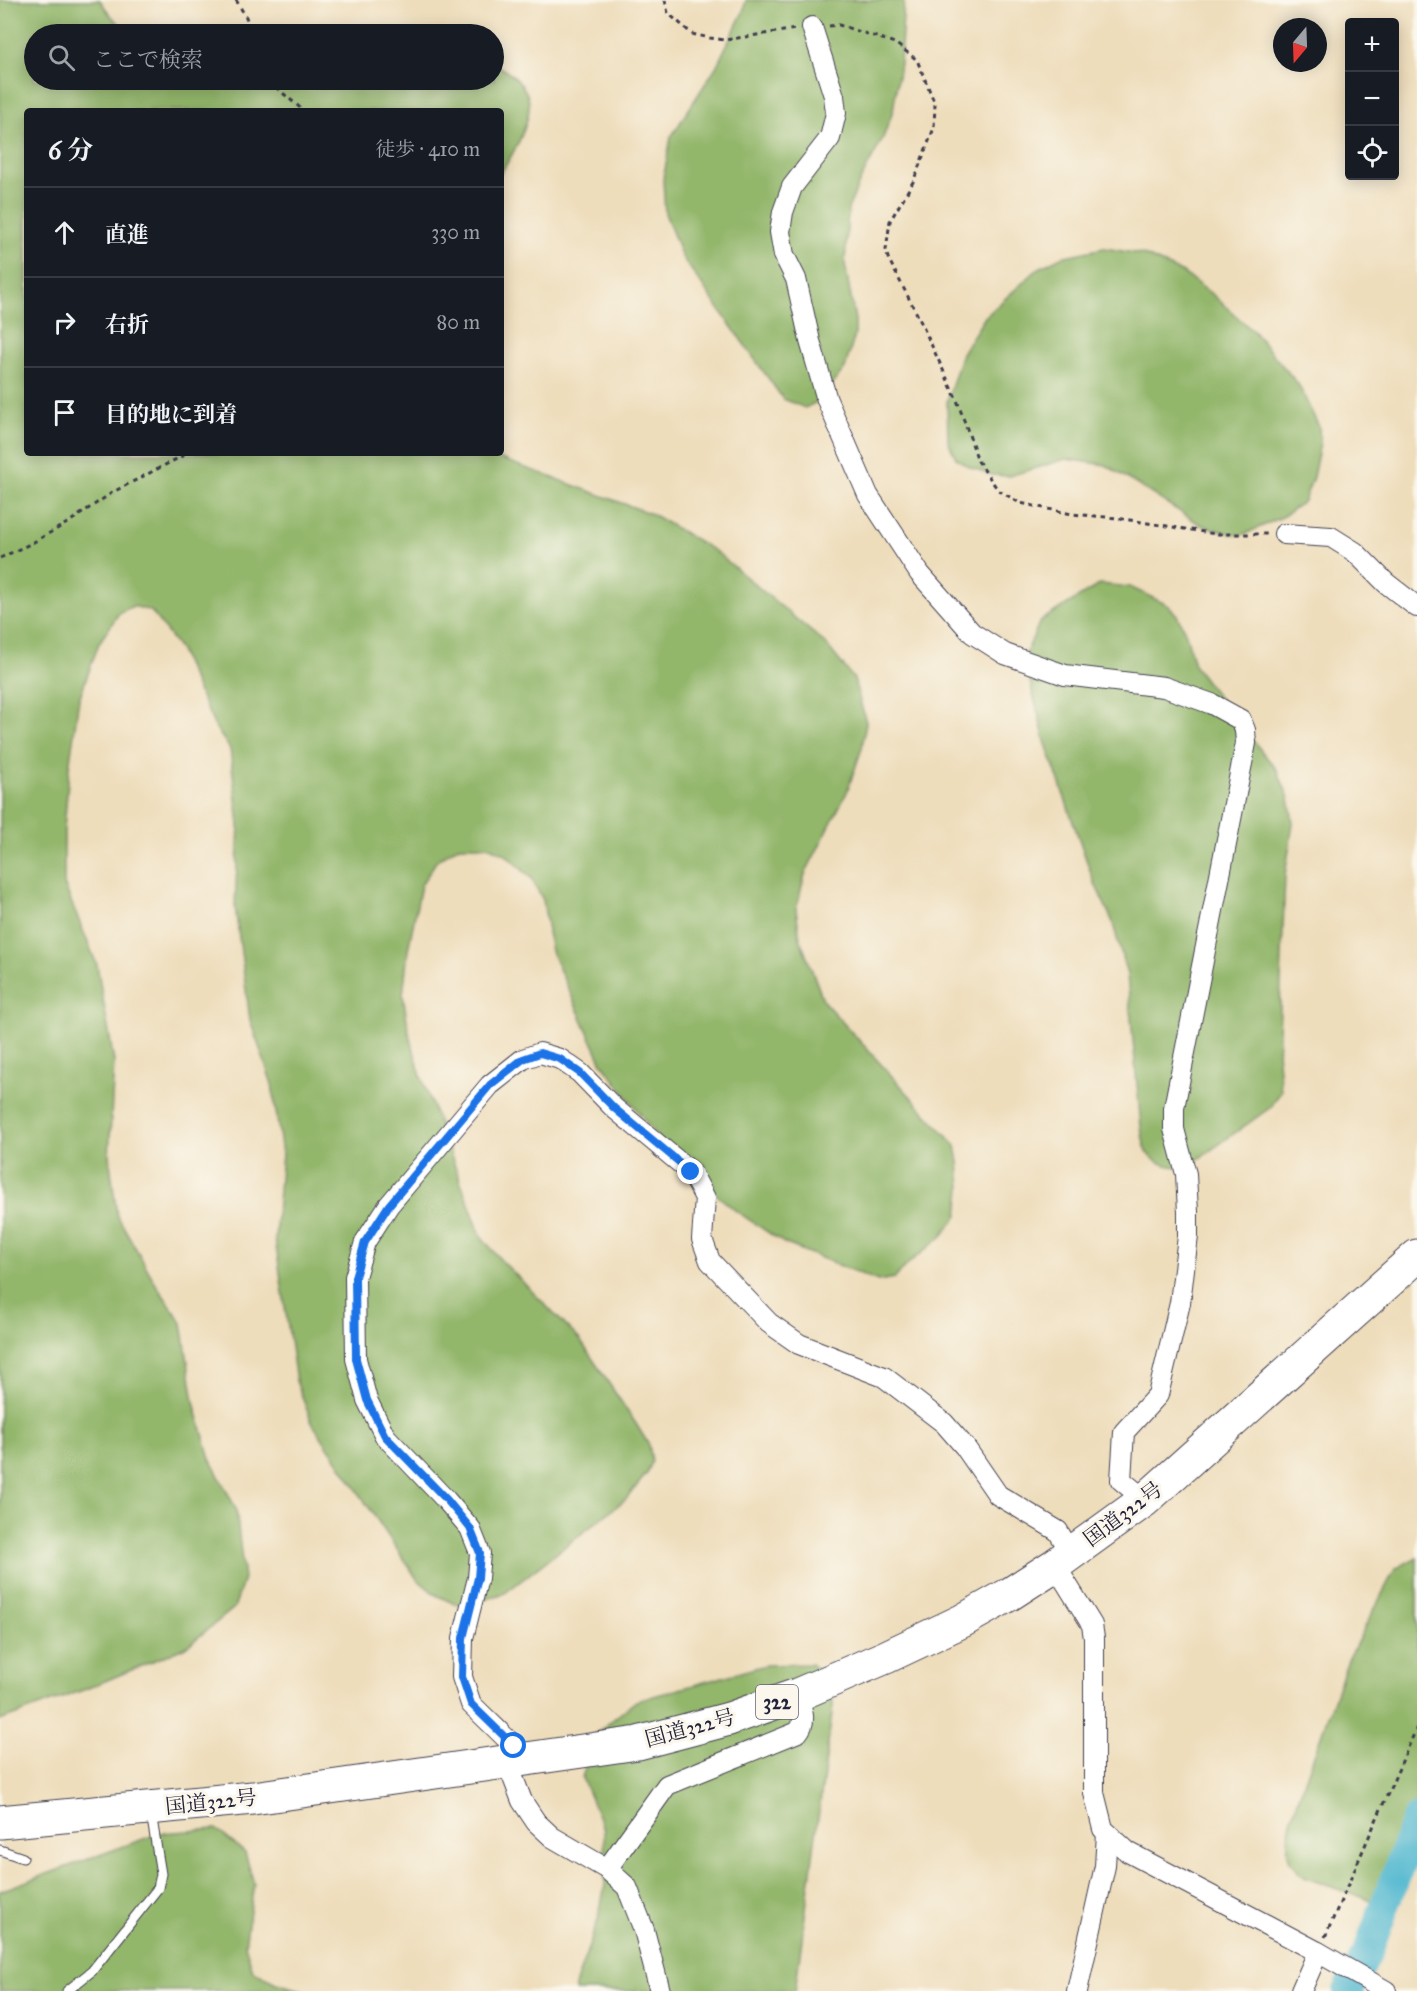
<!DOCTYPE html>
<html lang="ja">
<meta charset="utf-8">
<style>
:root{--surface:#171b24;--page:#20242c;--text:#f1f3f6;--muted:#9ea1a6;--line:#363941}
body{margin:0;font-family:"IM FELL Great Primer","Noto Serif JP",serif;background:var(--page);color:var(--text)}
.controls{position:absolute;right:18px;top:18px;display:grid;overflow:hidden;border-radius:6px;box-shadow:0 3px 15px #0003}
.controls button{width:54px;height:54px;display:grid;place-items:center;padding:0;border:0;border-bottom:2px solid var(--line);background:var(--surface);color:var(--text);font:30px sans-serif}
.compass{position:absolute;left:1273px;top:18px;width:54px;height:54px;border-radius:50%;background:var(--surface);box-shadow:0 3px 15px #0003;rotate:199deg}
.stop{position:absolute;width:18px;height:18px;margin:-14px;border:4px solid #1a73e8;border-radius:50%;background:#fff}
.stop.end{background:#1a73e8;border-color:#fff;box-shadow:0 2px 6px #0008}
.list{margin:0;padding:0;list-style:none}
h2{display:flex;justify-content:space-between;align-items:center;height:78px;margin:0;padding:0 24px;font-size:26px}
h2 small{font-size:20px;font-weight:400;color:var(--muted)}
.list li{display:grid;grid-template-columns:39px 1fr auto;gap:18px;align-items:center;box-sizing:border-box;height:90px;padding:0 24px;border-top:2px solid var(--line)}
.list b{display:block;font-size:22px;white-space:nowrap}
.list em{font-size:20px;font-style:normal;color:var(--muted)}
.icon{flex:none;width:33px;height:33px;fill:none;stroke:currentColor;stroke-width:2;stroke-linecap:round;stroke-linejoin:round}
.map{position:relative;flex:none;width:1417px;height:1991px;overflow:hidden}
.search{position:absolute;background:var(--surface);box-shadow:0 3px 15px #0003;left:24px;top:24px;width:480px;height:66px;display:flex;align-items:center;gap:15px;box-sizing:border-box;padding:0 21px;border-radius:33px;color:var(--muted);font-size:22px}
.panel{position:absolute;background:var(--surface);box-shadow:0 3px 15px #0003;left:24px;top:108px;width:480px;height:348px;border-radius:6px}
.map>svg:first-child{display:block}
.forest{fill:#92b66a;stroke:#5a6c52;stroke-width:1.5}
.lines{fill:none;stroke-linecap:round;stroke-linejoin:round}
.river{stroke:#51b8d0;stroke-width:30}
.lane-casing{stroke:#413e4e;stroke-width:11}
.street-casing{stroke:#413e4e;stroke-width:22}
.highway-casing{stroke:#413e4e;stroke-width:35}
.path{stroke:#413e4e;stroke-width:3;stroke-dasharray:4.5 4.5;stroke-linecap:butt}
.lane{stroke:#fff;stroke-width:9}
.street{stroke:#fff;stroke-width:20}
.highway{stroke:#fff;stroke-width:33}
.route{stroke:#1a73e8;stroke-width:8}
.labels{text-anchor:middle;stroke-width:6;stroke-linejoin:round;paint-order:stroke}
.shield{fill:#fbf7ec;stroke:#636270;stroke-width:1.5}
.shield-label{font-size:20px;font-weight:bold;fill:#22223b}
.street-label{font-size:21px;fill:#22223b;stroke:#fbf7ec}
</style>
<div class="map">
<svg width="1417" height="1991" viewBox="0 0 1417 1991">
<rect width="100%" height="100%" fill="#fbf7ec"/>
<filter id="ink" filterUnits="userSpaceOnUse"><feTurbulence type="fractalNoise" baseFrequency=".0167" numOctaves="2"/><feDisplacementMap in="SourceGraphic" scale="12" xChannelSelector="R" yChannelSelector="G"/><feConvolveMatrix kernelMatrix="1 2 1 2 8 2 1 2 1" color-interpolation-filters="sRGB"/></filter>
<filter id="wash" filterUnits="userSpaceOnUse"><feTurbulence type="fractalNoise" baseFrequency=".008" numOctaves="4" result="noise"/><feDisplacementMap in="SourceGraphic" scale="24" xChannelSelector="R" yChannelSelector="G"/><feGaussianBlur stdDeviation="1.35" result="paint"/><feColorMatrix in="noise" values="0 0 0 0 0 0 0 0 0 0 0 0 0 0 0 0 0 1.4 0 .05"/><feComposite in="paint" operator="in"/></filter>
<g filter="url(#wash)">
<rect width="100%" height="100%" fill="#edb"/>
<g class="forest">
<path d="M0,0H100C112,19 119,27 141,34H34V80H494V64C508,71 529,86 529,104C530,126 512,155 501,173V111H27V453H485L652,514L715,551L826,644L854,679L866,722L862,748L847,792L805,874L796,909L800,939L824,1002L956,1146L959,1162L961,1188L958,1216L941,1237L909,1263L895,1278L878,1281L784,1243L736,1211L673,1158L602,1063L551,951L543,900L531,878L505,854L488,846H459L437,860L421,885L408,950L403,995L409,1033L420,1073L481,1236L499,1258L580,1340L636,1424L649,1445L652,1461L648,1472L626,1499L505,1593L475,1602L455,1604L436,1595L417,1579L312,1423L296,1381L275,1239L282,1154L272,1084L250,1020L235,907L239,825L230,749L215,727L178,647L151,611L133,606L119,613L99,643L79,699L69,768L64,830V884L97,965L114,1062L109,1156L117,1215L157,1286L182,1323L194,1402L210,1459L236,1509L244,1579L234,1608L186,1647L86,1689L0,1721Z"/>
<path d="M746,0H904L900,63L893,111L883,138L860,181L848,209L845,264L855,320V335L845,368L819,401L805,408L783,399L682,257L665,213L663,180L671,137L716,67L743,12Z"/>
<path d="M1104,248L1142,254L1183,273L1213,295L1254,332L1298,384L1319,427L1320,443L1313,477L1304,501L1282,517L1245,534L1235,535L1201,525L1106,465L1066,459L1009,476L992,475L968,466L956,458L948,441L947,401L962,353L985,317L1039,268L1061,257Z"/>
<path d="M1100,584L1130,587L1168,605L1177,615L1186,634L1194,665L1223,704L1277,770L1289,798L1293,823L1285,876L1278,1061L1281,1091L1271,1107L1190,1165C1175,1169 1155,1166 1147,1151C1143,1144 1142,1135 1141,1127L1127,975L1112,920L1094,882L1045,741L1024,658L1040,621Z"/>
<path d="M1417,1557V1858L1398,1889L1389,1898L1375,1902L1306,1878C1281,1863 1287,1842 1292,1817L1348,1660L1395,1569Z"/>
<path d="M811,1664L831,1682L833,1706L795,1991H575V1986L598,1920L605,1885L604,1830L582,1778L594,1735L636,1701L766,1665Z"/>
<path d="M216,1829L245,1853L254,1884L245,1945L253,1971L276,1983L305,1991H0V1891L160,1833Z"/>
</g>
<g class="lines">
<path class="river" d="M1348,1991L1367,1954L1417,1818"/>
</g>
</g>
<g filter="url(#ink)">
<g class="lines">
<defs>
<g id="lane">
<path d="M0,1850L23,1858"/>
<path d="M67,1991L92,1971L158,1888L161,1874L151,1813"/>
</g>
<g id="street">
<path d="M812,27L834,96L836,113L830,138L792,187L783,212L780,232L784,255L796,279L810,341L827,400L868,495L920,574L972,633L1005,654L1065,675L1164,687L1212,704L1241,720L1245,730L1246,743L1174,1108V1129L1186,1174L1188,1212V1236L1180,1303L1158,1395L1124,1432L1121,1480L1145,1500"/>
<path d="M1284,534L1331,537L1355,552L1386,583L1417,607"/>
<path d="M1055,1565L1092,1625L1094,1638V1793L1103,1829L1128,1852L1318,1952L1386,1991"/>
<path d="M516,1761L514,1746L471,1704L462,1677L463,1638L478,1578L480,1553L470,1528L446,1500L385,1436L367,1400L356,1359L355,1277L365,1242L389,1205L490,1085L523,1059L540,1053L560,1059L580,1073L614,1108L691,1172L705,1198L702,1239L710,1261L769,1323L799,1344L884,1377L944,1423L965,1447L998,1495L1058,1531L1071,1553"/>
<path d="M507,1762L522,1801L536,1822L552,1837L607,1869L627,1887L644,1930L660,1991"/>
<path d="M607,1869L667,1785L798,1732C808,1720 801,1708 797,1695"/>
<path d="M1077,1991L1105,1866L1107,1833"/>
<path d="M1301,1991L1318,1952"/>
</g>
<path id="highway" d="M0,1822L253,1798L638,1743L729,1719L797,1695L886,1657L962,1621L1010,1594L1055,1565L1145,1500L1417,1256"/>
</defs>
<use href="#lane" class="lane-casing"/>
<use href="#street" class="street-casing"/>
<use href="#highway" class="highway-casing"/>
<g class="path">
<path d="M236,0L246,17L252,34"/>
<path d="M665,0L668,13L692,34L710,38L725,40L796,29"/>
<path d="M829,26L839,25L895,43L917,60L935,104L934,128L913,182L890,221L886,250L888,258L917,314L957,400L978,461L998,490L1020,503L1072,514L1117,518L1216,534H1268"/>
<path d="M271,80L278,89L304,111"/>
<path d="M0,558L32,543L69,522L113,492L188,453"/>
<path d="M1325,1937L1417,1727"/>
</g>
<use href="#lane" class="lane"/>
<use href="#street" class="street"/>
<use href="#highway" class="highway"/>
</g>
</g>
<g class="lines" filter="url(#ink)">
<path class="route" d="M514,1746L471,1704L462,1677L463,1638L478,1578L480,1553L470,1528L447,1500L385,1436L367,1400L356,1359L355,1277L365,1242L389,1205L490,1085L523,1059L540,1053L560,1059L580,1073L614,1108L691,1172"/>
</g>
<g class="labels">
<rect class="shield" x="756" y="1685" width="42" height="34" rx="4.5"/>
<g class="shield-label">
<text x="777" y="1709">322</text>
</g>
<g class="street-label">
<text transform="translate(1123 1514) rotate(-37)" y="7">国道322号</text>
<text transform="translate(690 1728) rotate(-15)" y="7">国道322号</text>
<text transform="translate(211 1802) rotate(-6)" y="7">国道322号</text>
</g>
</g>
</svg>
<div class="controls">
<button>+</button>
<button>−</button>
<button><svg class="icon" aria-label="locate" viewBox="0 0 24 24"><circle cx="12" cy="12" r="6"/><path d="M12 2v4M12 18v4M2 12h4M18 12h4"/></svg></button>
</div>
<svg class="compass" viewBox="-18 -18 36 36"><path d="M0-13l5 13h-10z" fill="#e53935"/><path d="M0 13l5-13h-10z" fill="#9ea1a6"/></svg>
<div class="stop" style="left:514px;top:1746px"></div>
<div class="stop end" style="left:691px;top:1172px"></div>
<div class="search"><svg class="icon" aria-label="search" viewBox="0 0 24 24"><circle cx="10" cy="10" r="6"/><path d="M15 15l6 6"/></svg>ここで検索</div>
<section class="panel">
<h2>6 分<small>徒歩 · 410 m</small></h2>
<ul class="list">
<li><svg class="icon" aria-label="ahead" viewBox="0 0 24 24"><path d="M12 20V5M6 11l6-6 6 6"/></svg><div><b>直進</b></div><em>330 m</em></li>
<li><svg class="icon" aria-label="right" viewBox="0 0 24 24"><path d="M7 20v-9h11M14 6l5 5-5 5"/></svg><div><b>右折</b></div><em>80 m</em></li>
<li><svg class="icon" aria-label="arrive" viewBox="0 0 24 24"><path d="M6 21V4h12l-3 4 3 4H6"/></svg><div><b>目的地に到着</b></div></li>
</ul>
</section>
</div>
